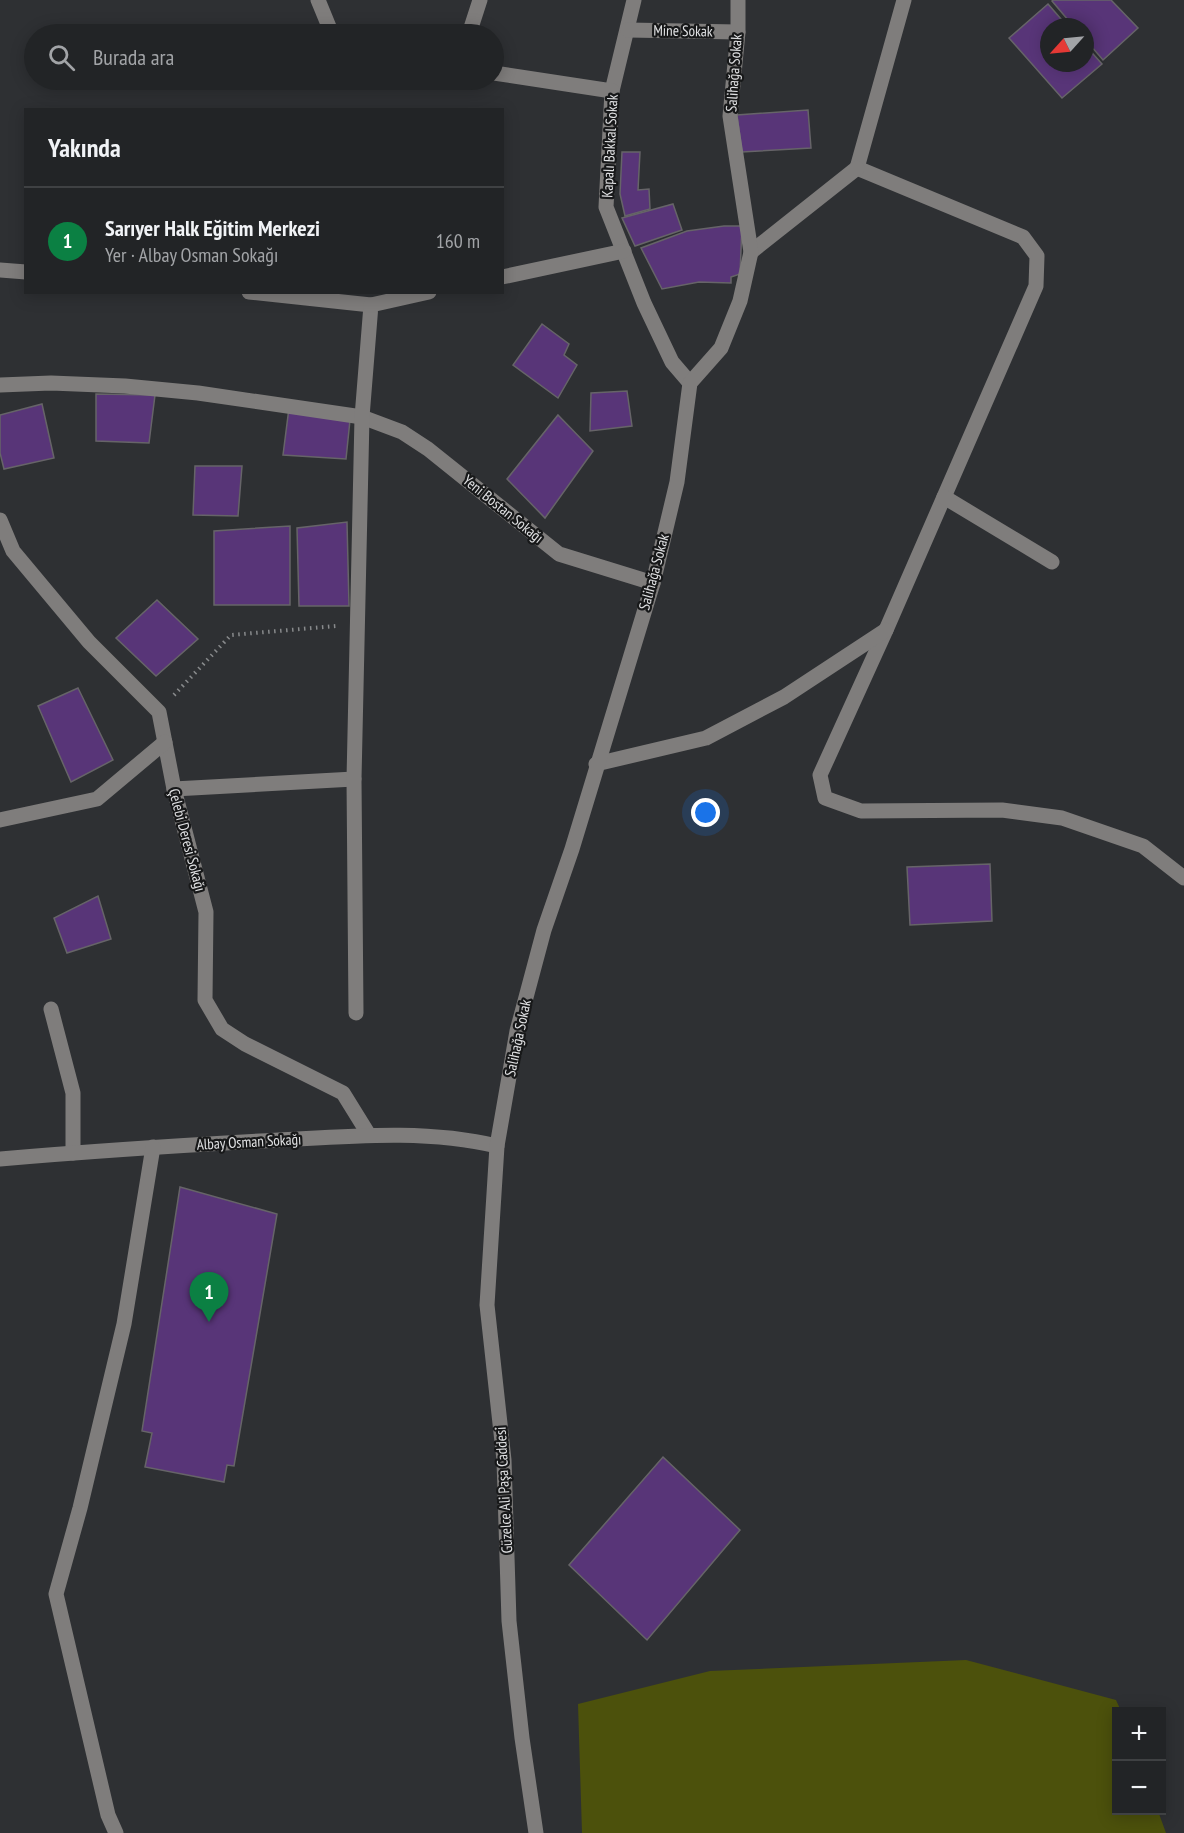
<!DOCTYPE html>
<html lang="tr">
<meta charset="utf-8">
<style>
:root{--surface:#222426;--page:#2a2c2e;--text:#f1f3f6;--muted:#a2a4a7;--line:#3f4143;--accent:#0b8043}
body{margin:0;font-family:"PT Sans Narrow",sans-serif;background:var(--page);color:var(--text)}
.controls{position:absolute;right:18px;bottom:18px;display:grid;overflow:hidden;border-radius:0px;box-shadow:0 3px 15px #0003}
.controls button{width:54px;height:54px;display:grid;place-items:center;padding:0;border:0;border-bottom:2px solid var(--line);background:var(--surface);color:var(--text);font:30px sans-serif}
.compass{position:absolute;left:1040px;top:18px;width:54px;height:54px;border-radius:50%;background:var(--surface);box-shadow:0 3px 15px #0003;rotate:243deg}
.you{position:absolute;left:706px;top:813px;width:21px;height:21px;margin:-15px;border:4px solid #fff;border-radius:50%;background:#1a73e8;box-shadow:0 0 0 9px #1a73e833}
.badge{display:grid;place-items:center;width:39px;height:39px;border-radius:50%;background:var(--accent);color:#fff;font-size:20px;font-weight:700}
.pin{position:absolute;translate:-50% -50px;filter:drop-shadow(0 2px 3px #0008)}
.pin::after{content:'';position:absolute;top:32px;width:21px;height:18px;background:inherit;clip-path:polygon(0 0,100% 0,50% 100%)}
.list{margin:0;padding:0;list-style:none}
h2{display:flex;justify-content:space-between;align-items:center;height:78px;margin:0;padding:0 24px;font-size:26px}
h2 small{font-size:20px;font-weight:400;color:var(--muted)}
.list li{display:grid;grid-template-columns:39px 1fr auto;gap:18px;align-items:center;box-sizing:border-box;height:108px;padding:0 24px;border-top:2px solid var(--line)}
.list b{display:block;font-size:22px;white-space:nowrap}
.list p{margin:0;font-size:20px;white-space:nowrap;color:var(--muted)}
.list em{font-size:20px;font-style:normal;color:var(--muted)}
.icon{flex:none;width:33px;height:33px;fill:none;stroke:currentColor;stroke-width:2;stroke-linecap:round;stroke-linejoin:round}
.map{position:relative;flex:none;width:1184px;height:1833px;overflow:hidden}
.search{position:absolute;background:var(--surface);box-shadow:0 3px 15px #0003;left:24px;top:24px;width:480px;height:66px;display:flex;align-items:center;gap:15px;box-sizing:border-box;padding:0 21px;border-radius:33px;color:var(--muted);font-size:22px}
.panel{position:absolute;background:var(--surface);box-shadow:0 3px 15px #0003;left:24px;top:108px;width:480px;height:186px;border-radius:0px}
.map>svg:first-child{display:block}
.green{fill:#4c510c}
.building{fill:#583578;stroke:#666468;stroke-width:1.5}
.lines{fill:none;stroke-linecap:round;stroke-linejoin:round}
.path{stroke:#888a8c;stroke-width:4;stroke-dasharray:1.5 4.5;stroke-linecap:butt}
.minor{stroke:#7f7d7c;stroke-width:15}
.labels{text-anchor:middle;stroke-width:4.5;stroke-linejoin:round;paint-order:stroke}
.street-label{font-size:15px;fill:#e0e1e3;stroke:#171819}
</style>
<div class="map">
<svg width="1184" height="1833" viewBox="0 0 1184 1833">
<rect width="100%" height="100%" fill="#2e3033"/>
<path class="green" d="M966,1660L1116,1700L1121,1711L1116,1712V1810L1158,1811L1166,1833H582L578,1704L710,1671Z"/>
<g class="building">
<path d="M1053,0H1111L1138,28L1103,60L1085,39V27H1074L1052,1Z"/>
<path d="M1048,4L1068,27H1049V63H1085V45L1102,64L1062,98L1009,38Z"/>
<path d="M808,110L811,148L742,152L737,115Z"/>
<path d="M622,152H640L638,190L649,189L650,209L625,216L620,194Z"/>
<path d="M673,204L682,230L635,246L622,218Z"/>
<path d="M724,226H742L740,274L731,277V283L699,282L662,289L641,248L687,231Z"/>
<path d="M542,324L569,344L564,355L577,365L558,398L513,365Z"/>
<path d="M627,391L632,426L590,431L591,393Z"/>
<path d="M96,394L155,395L149,443L96,441Z"/>
<path d="M42,404L54,458L4,469L0,453V415Z"/>
<path d="M289,408L350,420L346,459L283,455Z"/>
<path d="M558,415L593,451L545,518L507,479Z"/>
<path d="M195,466H242L238,516L193,515Z"/>
<path d="M347,522L349,606H299L297,528Z"/>
<path d="M290,526V605H214V531Z"/>
<path d="M157,600L198,639L156,676L116,638Z"/>
<path d="M78,688L113,760L71,782L38,706Z"/>
<path d="M990,864L992,921L910,925L907,867Z"/>
<path d="M98,896L111,939L67,953L54,918Z"/>
<path d="M180,1187L277,1214L234,1466L227,1465L224,1482L145,1467L152,1433L142,1431Z"/>
<path d="M663,1457L740,1530L647,1640L569,1565Z"/>
</g>
<g class="lines">
<path class="path" d="M174,695L231,635L336,626"/>
<g class="minor">
<path d="M318,0L332,34"/>
<path d="M634,0L612,91L606,207L644,303L672,362L690,383"/>
<path d="M904,0L857,168L1023,237L1037,256L1036,286L886,630L820,775L825,798L861,811L1002,810L1062,818L1143,846L1184,878"/>
<path d="M628,30L738,32"/>
<path d="M469,34L480,0"/>
<path d="M494,73L612,91"/>
<path d="M751,252L857,168"/>
<path d="M0,270L26,272"/>
<path d="M502,277L624,251"/>
<path d="M249,292L371,305"/>
<path d="M0,385L51,383L125,386L198,393L362,417L402,432L428,449L559,554L653,583"/>
<path d="M944,497L1052,562"/>
<path d="M0,520L13,551L89,642L159,712L174,789L206,912L205,1000L222,1029L245,1044L343,1093L369,1135"/>
<path d="M596,764L706,738L784,697L886,630"/>
<path d="M174,789L354,779"/>
<path d="M0,820L97,799L165,742"/>
<path d="M51,1009L73,1093V1153"/>
<path d="M356,1013L354,779L362,417L371,305L429,292"/>
<path d="M0,1159C93,1151 186,1145 279,1140C351,1136 427,1129 497,1146"/>
<path d="M116,1833L108,1815L56,1594L80,1508L124,1324L153,1147"/>
<path d="M536,1833L522,1738L509,1621L504,1460L487,1305L497,1146L517,1031L544,930L572,849L653,583L677,482L690,383L721,348L740,301L751,252L730,116L738,32V0"/>
</g>
</g>
<g class="labels">
<g class="street-label">
<text transform="translate(683 31) rotate(1)" y="5">Mine Sokak</text>
<text transform="translate(734 73) rotate(-86)" y="5">Salihağa Sokak</text>
<text transform="translate(610 146) rotate(-87)" y="5">Kapalı Bakkal Sokak</text>
<text transform="translate(503 509) rotate(39)" y="5">Yeni Bostan Sokağı</text>
<text transform="translate(654 572) rotate(-75)" y="5">Salihağa Sokak</text>
<text transform="translate(187 840) rotate(75)" y="5">Çelebi Deresi Sokağı</text>
<text transform="translate(518 1038) rotate(-78)" y="5">Salihağa Sokak</text>
<text transform="translate(249 1142) rotate(-3)" y="5">Albay Osman Sokağı</text>
<text transform="translate(504 1490) rotate(-93)" y="5">Güzelce Ali Paşa Caddesi</text>
</g>
</g>
</svg>
<div class="controls">
<button>+</button>
<button>−</button>
</div>
<svg class="compass" viewBox="-18 -18 36 36"><path d="M0-13l5 13h-10z" fill="#e53935"/><path d="M0 13l5-13h-10z" fill="#a2a4a7"/></svg>
<div class="you"></div>
<div class="pin badge" style="left:209px;top:1322px">1</div>
<div class="search"><svg class="icon" aria-label="search" viewBox="0 0 24 24"><circle cx="10" cy="10" r="6"/><path d="M15 15l6 6"/></svg>Burada ara</div>
<section class="panel">
<h2>Yakında<small></small></h2>
<ul class="list">
<li><span class="badge">1</span><div><b>Sarıyer Halk Eğitim Merkezi</b><p>Yer · Albay Osman Sokağı</p></div><em>160 m</em></li>
</ul>
</section>
</div>
